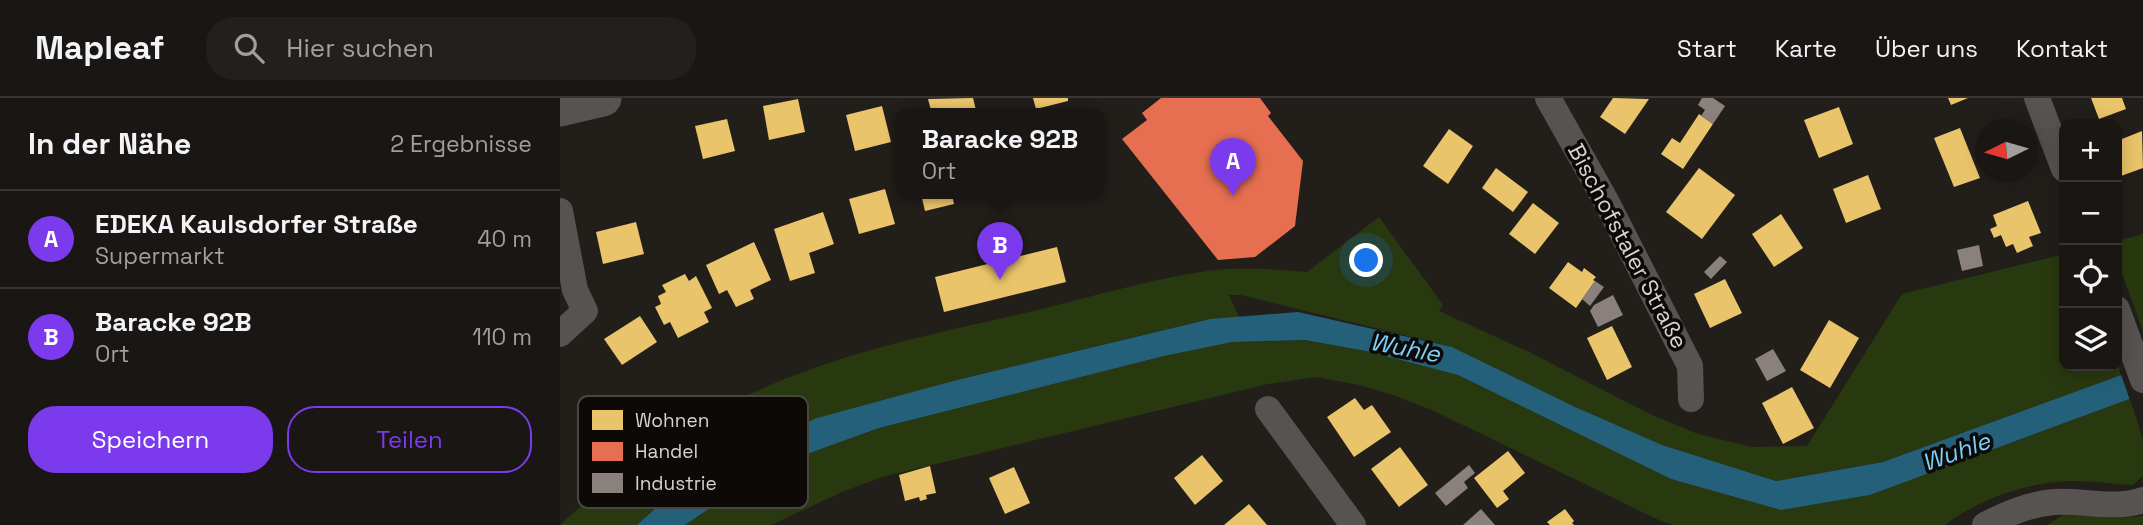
<!DOCTYPE html>
<html lang="de">
<meta charset="utf-8">
<style>
:root{--surface:#1a1614;--page:#231f1d;--text:#f1f3f6;--muted:#9f9fa0;--line:#383534;--accent:#7c3aed}
body{margin:0;font-family:"Space Grotesk",sans-serif;background:var(--page);color:var(--text)}
.controls{position:absolute;right:21px;top:21px;display:grid;overflow:hidden;border-radius:14px;box-shadow:0 4px 18px #0003}
.controls button{width:63px;height:63px;display:grid;place-items:center;padding:0;border:0;border-bottom:2px solid var(--line);background:var(--surface);color:var(--text);font:35px sans-serif}
.compass{position:absolute;left:1415px;top:21px;width:63px;height:63px;border-radius:50%;background:var(--surface);box-shadow:0 4px 18px #0003;rotate:265deg}
.you{position:absolute;left:807px;top:163px;width:24px;height:24px;margin:-18px;border:5px solid #fff;border-radius:50%;background:#1a73e8;box-shadow:0 0 0 10px #1a73e833}
.badge{display:grid;place-items:center;width:46px;height:46px;border-radius:50%;background:var(--accent);color:#fff;font-size:23px;font-weight:700}
.pin{position:absolute;translate:-50% -58px;filter:drop-shadow(0 2px 4px #0008)}
.pin::after{content:'';position:absolute;top:37px;width:24px;height:21px;background:inherit;clip-path:polygon(0 0,100% 0,50% 100%)}
.popup{position:absolute;left:335px;top:10px;width:210px;height:91px;box-sizing:border-box;display:grid;place-content:center;border-radius:14px;background:var(--surface);filter:drop-shadow(0 2px 5px #0005);font-size:23px;white-space:nowrap;color:var(--muted)}
.popup b{font-size:26px;color:var(--text)}
.popup::after{content:'';position:absolute;left:50%;top:100%;margin-left:-14px;border:14px solid transparent;border-top-color:var(--surface)}
.list{margin:0;padding:0;list-style:none}
h2{display:flex;justify-content:space-between;align-items:center;height:91px;margin:0;padding:0 28px;font-size:30px}
h2 small{font-size:23px;font-weight:400;color:var(--muted)}
.list li{display:grid;grid-template-columns:46px 1fr auto;gap:21px;align-items:center;box-sizing:border-box;height:98px;padding:0 28px;border-top:2px solid var(--line)}
.list b{display:block;font-size:26px;white-space:nowrap}
.list p{margin:0;font-size:23px;white-space:nowrap;color:var(--muted)}
.list em{font-size:23px;font-style:normal;color:var(--muted)}
.actions{display:flex;gap:14px;padding:21px 28px}
.actions a{flex:1;padding:16px 0;border:2px solid var(--accent);border-radius:28px;text-align:center;font-size:24px;color:var(--accent)}
.actions .main{background:var(--accent);color:#fff}
.icon{flex:none;width:38px;height:38px;fill:none;stroke:currentColor;stroke-width:2;stroke-linecap:round;stroke-linejoin:round}
.map{position:relative;flex:none;width:1583px;height:427px;overflow:hidden}
header{display:flex;align-items:center;gap:42px;box-sizing:border-box;height:98px;padding:0 35px;background:var(--surface);border-bottom:2px solid var(--line)}
header strong{font-size:33px}
nav{display:flex;gap:38px;margin-inline-start:auto;font-size:24px}
.search{width:490px;height:63px;background:var(--page);display:flex;align-items:center;gap:18px;box-sizing:border-box;padding:0 24px;border-radius:28px;color:var(--muted);font-size:26px}
main{display:flex}
aside{flex:1;background:var(--surface)}
.map>svg:first-child{display:block}
.green{fill:#29390f}
.water{fill:#24607a}
.pier{fill:#221e1a}
.homes{fill:#e9c46a}
.shops{fill:#e76f51}
.industry{fill:#8a817c}
.lines{fill:none;stroke-linecap:round;stroke-linejoin:round}
.minor{stroke:#565350;stroke-width:26}
.secondary{stroke:#565350;stroke-width:37}
.labels{text-anchor:middle;stroke-width:7;stroke-linejoin:round;paint-order:stroke}
.street-label{font-size:23px;fill:#d8d3ce;stroke:#0c0906}
.water-label{font-size:24px;font-style:italic;fill:#78d0fb;stroke:#0c0906}
.key{fill:#0c0906;stroke:#494642;stroke-width:2}
.key-label{font-size:19px;fill:#d8d3ce}
</style>
<header>
<strong>Mapleaf</strong>
<div class="search"><svg class="icon" aria-label="search" viewBox="0 0 24 24"><circle cx="10" cy="10" r="6"/><path d="M15 15l6 6"/></svg>Hier suchen</div>
<nav><a>Start</a><a>Karte</a><a>Über uns</a><a>Kontakt</a></nav>
</header>
<main>
<aside>
<h2>In der Nähe<small>2 Ergebnisse</small></h2>
<ul class="list">
<li><span class="badge">A</span><div><b>EDEKA Kaulsdorfer Straße</b><p>Supermarkt</p></div><em>40 m</em></li>
<li><span class="badge">B</span><div><b>Baracke 92B</b><p>Ort</p></div><em>110 m</em></li>
</ul>
<div class="actions"><a class="main">Speichern</a><a>Teilen</a></div>
</aside>
<div class="map">
<svg width="1583" height="427" viewBox="0 0 1583 427">
<rect width="100%" height="100%" fill="#221e1a"/>
<g class="green">
<path d="M819,119L883,207L879,213L969,254L1092,317L1138,336L1192,349L1247,348L1342,196L1504,156V268H1557V264L1561,277L1323,364L1216,383L1102,347L1013,308L892,249L681,197H669L690,244L745,242L806,253L898,277L1111,381L1221,412L1310,397L1570,301L1583,341V378L1573,387C1548,386 1521,381 1496,384C1457,388 1416,403 1385,427H1115L1103,424L874,313L833,297L799,287L756,279L708,286L322,379L282,394L211,427H125L211,369L319,330L604,258L671,244L649,221L397,282L98,408L77,427H0C68,363 148,310 235,277C316,246 402,230 486,210C537,197 589,182 641,174C676,168 712,171 747,174Z"/>
<path d="M1583,136V233L1557,162V143Z"/>
<path d="M1503,417L1559,420L1583,418V427H1487Z"/>
</g>
<path class="water" d="M738,214L892,249L1013,308L1102,347L1216,383L1323,364L1583,269V296L1310,397L1221,412L1111,381L898,277L806,253L745,242L672,244L604,258L319,330L211,369L125,427H77L98,408L178,357L257,320L397,282L650,221Z"/>
<path class="pier" d="M1583,266V300L1571,305L1560,274Z"/>
<g class="homes">
<path d="M413,0L416,12L406,14V16H372L368,1Z"/>
<path d="M473,0H508V3L476,11Z"/>
<path d="M1053,0L1089,1L1065,36L1040,19Z"/>
<path d="M1388,0H1408L1391,7Z"/>
<path d="M1531,0H1562L1566,11L1539,21Z"/>
<path d="M238,1L245,34L209,42L203,8Z"/>
<path d="M322,8L331,44L295,53L286,17Z"/>
<path d="M1279,9L1293,46L1259,60L1244,22Z"/>
<path d="M1139,16L1153,26L1123,71L1101,56L1112,40L1120,45Z"/>
<path d="M167,21L175,53L143,61L135,28Z"/>
<path d="M1400,30L1420,80L1394,89L1374,40Z"/>
<path d="M889,31L913,48L888,86L863,68Z"/>
<path d="M1582,33L1583,70L1561,78L1557,67V43Z"/>
<path d="M936,70L968,94L953,114L922,90Z"/>
<path d="M1139,70L1175,97L1142,141L1106,114Z"/>
<path d="M1308,77L1321,111L1286,125L1273,91Z"/>
<path d="M325,91L335,126L299,136L289,101Z"/>
<path d="M361,96H392L394,106L365,113Z"/>
<path d="M1468,103L1481,135L1469,139L1473,148L1457,155L1453,146L1446,149L1441,137L1434,140L1430,131L1437,128L1433,117Z"/>
<path d="M973,105L999,125L975,156L949,136Z"/>
<path d="M263,114L274,146L249,155L255,175L230,183L214,131Z"/>
<path d="M1221,116L1243,150L1214,169L1192,136Z"/>
<path d="M76,124L84,156L43,166L36,134Z"/>
<path d="M194,144L211,182L190,192L194,201L176,209L167,192L159,196L146,167Z"/>
<path d="M497,149L506,184L384,214L375,179Z"/>
<path d="M1008,164L1022,174L1024,170L1036,179L1033,182L1035,183L1016,210L989,190Z"/>
<path d="M125,176L129,183L136,178L152,210L144,214L149,224L118,240L110,224L104,227L95,209L101,206L98,198L106,194L102,187Z"/>
<path d="M1165,181L1182,215L1150,230L1134,196Z"/>
<path d="M80,218L97,244L62,267L44,241Z"/>
<path d="M1269,222L1299,240L1270,290L1240,272Z"/>
<path d="M1052,228L1072,269L1047,282L1027,240Z"/>
<path d="M1232,289L1254,330L1223,346L1202,305Z"/>
<path d="M795,300L804,312L812,307L831,334L794,359L767,319Z"/>
<path d="M840,349L868,387L839,409L811,371Z"/>
<path d="M948,353L965,375L943,393L949,401L937,410L914,380Z"/>
<path d="M642,357L663,383L635,407L614,380Z"/>
<path d="M370,368L376,395L366,397L367,401L360,403L359,399L345,403L339,377Z"/>
<path d="M454,369L470,405L445,416L429,380Z"/>
<path d="M689,406L707,427H664Z"/>
<path d="M1005,411L1014,423L1012,425L1014,427H990L987,424Z"/>
</g>
<path class="shops" d="M601,0H700L711,15L708,18L743,63L735,128L695,159L658,162L562,41L587,22L582,15Z"/>
<g class="industry">
<path d="M1142,0H1153L1165,8L1153,26L1141,18L1145,12L1138,7Z"/>
<path d="M1419,147L1423,168L1402,173L1397,152Z"/>
<path d="M1160,158L1167,164L1151,181L1144,174Z"/>
<path d="M1035,183L1044,189L1030,208L1022,201Z"/>
<path d="M1053,197L1063,217L1038,229L1030,213L1034,207Z"/>
<path d="M1213,251L1226,273L1207,283L1195,261Z"/>
<path d="M909,367L915,375L904,384L908,390L886,408L875,395Z"/>
<path d="M921,411L935,427H903Z"/>
</g>
<g class="lines">
<g class="minor">
<path d="M988,0L1046,103L1130,268L1131,301"/>
<path d="M1477,0L1504,71"/>
<path d="M0,113L15,192L25,213L0,236"/>
<path d="M1557,211L1583,282"/>
<path d="M708,311L793,427"/>
<path d="M1425,427C1446,416 1470,406 1494,404C1523,402 1554,412 1583,402"/>
</g>
<path class="secondary" d="M0,10L43,0"/>
</g>
<g class="labels">
<g class="street-label">
<text transform="translate(1068 148) rotate(62)" y="8">Bischofstaler Straße</text>
</g>
<g class="water-label">
<text transform="translate(845 250) rotate(11)" y="8">Wuhle</text>
<text transform="translate(1396 354) rotate(-20)" y="8">Wuhle</text>
</g>
</g>
<rect x="18" y="298" width="230" height="112" rx="10" class="key"/>
<rect x="32" y="312" width="31" height="20" fill="#e9c46a"/>
<rect x="32" y="344" width="31" height="19" fill="#e76f51"/>
<rect x="32" y="375" width="31" height="20" fill="#8a817c"/>
<g class="key-label">
<text x="75" y="329">Wohnen</text>
<text x="75" y="360">Handel</text>
<text x="75" y="392">Industrie</text>
</g>
</svg>
<div class="controls">
<button>+</button>
<button>−</button>
<button><svg class="icon" aria-label="locate" viewBox="0 0 24 24"><circle cx="12" cy="12" r="6"/><path d="M12 2v4M12 18v4M2 12h4M18 12h4"/></svg></button>
<button><svg class="icon" aria-label="layers" viewBox="0 0 24 24"><path d="M12 4l9 5-9 5-9-5zM3 14l9 5 9-5"/></svg></button>
</div>
<svg class="compass" viewBox="-18 -18 36 36"><path d="M0-13l5 13h-10z" fill="#e53935"/><path d="M0 13l5-13h-10z" fill="#9f9fa0"/></svg>
<div class="you"></div>
<div class="pin badge" style="left:673px;top:98px">A</div>
<div class="pin badge" style="left:440px;top:182px">B</div>
<div class="popup"><b>Baracke 92B</b>Ort</div>
</div>
</main>
